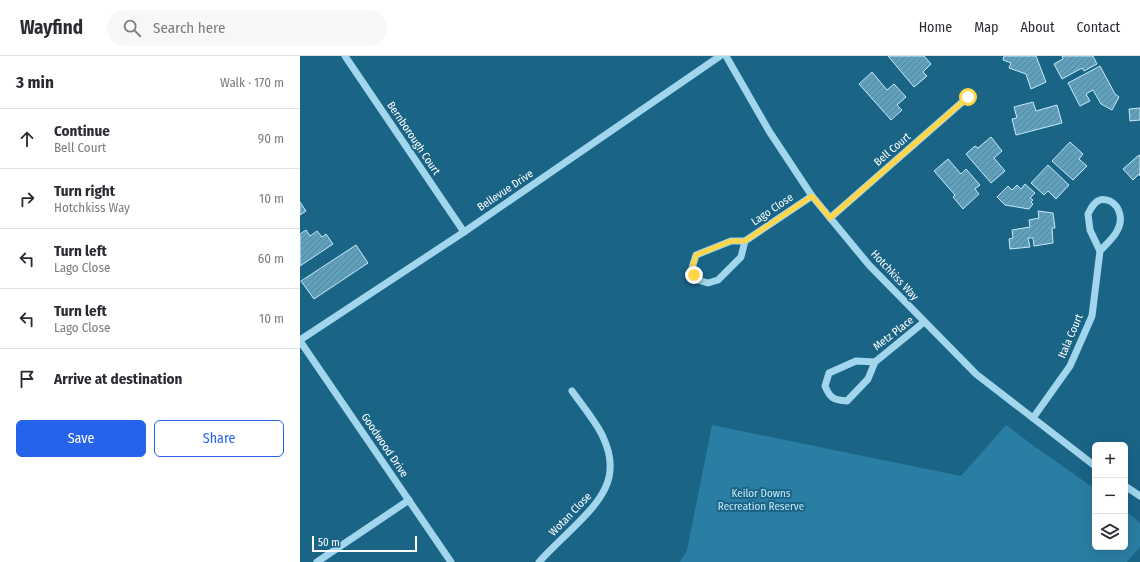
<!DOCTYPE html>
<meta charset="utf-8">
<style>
:root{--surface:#fff;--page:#f7f7f7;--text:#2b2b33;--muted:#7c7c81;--line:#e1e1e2;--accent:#2563eb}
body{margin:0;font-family:"Fira Sans Condensed",sans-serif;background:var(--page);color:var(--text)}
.controls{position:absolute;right:12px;bottom:12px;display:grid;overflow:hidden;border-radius:6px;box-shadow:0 4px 16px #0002}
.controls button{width:36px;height:36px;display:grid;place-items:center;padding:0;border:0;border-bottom:1px solid var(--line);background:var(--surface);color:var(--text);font:20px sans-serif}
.scale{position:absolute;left:12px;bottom:10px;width:105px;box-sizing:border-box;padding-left:4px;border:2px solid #fff;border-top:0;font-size:11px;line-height:14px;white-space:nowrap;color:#fff;-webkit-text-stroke:3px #1a6486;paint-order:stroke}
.stop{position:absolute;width:12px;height:12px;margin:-9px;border:3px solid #ffd54a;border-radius:50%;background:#fff}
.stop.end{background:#ffd54a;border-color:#fff;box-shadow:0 1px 4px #0008}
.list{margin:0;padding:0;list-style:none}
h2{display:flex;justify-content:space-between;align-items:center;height:52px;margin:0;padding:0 16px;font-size:17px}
h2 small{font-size:13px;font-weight:400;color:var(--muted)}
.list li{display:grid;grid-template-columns:26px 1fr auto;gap:12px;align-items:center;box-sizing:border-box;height:60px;padding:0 16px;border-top:1px solid var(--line)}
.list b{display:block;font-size:15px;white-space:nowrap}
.list p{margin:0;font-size:13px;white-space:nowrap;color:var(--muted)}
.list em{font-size:13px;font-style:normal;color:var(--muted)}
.actions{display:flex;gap:8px;padding:12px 16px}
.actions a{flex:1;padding:9px 0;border:1px solid var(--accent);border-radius:6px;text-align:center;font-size:14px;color:var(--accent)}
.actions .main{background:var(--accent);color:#fff}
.icon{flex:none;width:22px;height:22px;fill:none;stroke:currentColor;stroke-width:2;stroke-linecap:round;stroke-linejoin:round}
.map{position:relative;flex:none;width:840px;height:506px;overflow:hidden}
header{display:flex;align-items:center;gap:24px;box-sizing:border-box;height:56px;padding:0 20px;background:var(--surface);border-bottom:1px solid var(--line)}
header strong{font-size:19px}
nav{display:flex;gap:22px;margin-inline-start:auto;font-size:14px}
.search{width:280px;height:36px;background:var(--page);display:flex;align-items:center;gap:10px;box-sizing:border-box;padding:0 14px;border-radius:22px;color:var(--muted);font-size:15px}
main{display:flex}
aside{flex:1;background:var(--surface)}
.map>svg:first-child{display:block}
.park{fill:#2a7ea3}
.building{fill:url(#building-hatch);stroke:#c6eaf9}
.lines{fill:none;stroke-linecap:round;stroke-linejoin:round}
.minor{stroke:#a1d6ec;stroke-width:7}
.route{stroke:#ffd54a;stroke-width:5}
.labels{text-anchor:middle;stroke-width:4;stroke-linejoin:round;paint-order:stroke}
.street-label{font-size:11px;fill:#fff;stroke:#1a6486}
.park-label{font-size:11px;fill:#c6eaf9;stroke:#1a6486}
</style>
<header>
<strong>Wayfind</strong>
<div class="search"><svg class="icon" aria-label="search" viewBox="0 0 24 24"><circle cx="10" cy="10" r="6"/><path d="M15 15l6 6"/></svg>Search here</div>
<nav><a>Home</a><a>Map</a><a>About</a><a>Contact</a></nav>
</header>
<main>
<aside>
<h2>3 min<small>Walk · 170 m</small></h2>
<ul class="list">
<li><svg class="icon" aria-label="ahead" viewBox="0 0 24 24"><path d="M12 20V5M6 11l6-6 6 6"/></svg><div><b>Continue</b><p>Bell Court</p></div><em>90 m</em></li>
<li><svg class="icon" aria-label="right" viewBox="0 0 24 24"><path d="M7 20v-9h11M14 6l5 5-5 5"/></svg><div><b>Turn right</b><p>Hotchkiss Way</p></div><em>10 m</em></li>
<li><svg class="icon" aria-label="left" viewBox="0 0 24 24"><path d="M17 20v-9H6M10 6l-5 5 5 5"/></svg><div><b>Turn left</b><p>Lago Close</p></div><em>60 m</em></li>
<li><svg class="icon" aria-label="left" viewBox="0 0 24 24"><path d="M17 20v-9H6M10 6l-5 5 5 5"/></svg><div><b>Turn left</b><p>Lago Close</p></div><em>10 m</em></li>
<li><svg class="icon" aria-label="arrive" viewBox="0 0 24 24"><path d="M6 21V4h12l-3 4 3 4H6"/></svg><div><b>Arrive at destination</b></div></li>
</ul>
<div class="actions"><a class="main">Save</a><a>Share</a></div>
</aside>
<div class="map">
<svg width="840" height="506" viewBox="0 0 840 506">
<defs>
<pattern id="building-hatch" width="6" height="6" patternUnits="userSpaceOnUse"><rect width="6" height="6" fill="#61a0bc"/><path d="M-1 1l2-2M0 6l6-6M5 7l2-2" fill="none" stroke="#5b879a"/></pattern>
</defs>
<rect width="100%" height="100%" fill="#1a6486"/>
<path class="park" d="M412,369L661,420L706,369L734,390L795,433V491H825V454L840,467V491L827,506H380L387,494Z"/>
<g class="building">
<path d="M588,0H624L631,8L623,16L627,20L614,31Z"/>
<path d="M704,0H736L746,26L731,33L726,18L709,12L711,7L703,4Z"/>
<path d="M762,0H793L797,8L784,15L782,12L762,23L754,8L763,3Z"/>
<path d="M800,10L815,38L819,41L812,54L801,48L793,34L786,38L790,45L780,50L768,27Z"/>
<path d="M572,16L587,34L594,28L606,41L597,49L602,54L591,64L559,28Z"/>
<path d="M733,46L736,55L757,49L762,67L716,79L712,63L717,62L714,51Z"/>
<path d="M840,52V64L830,65L829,53Z"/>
<path d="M691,81L702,95L694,102L705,115L691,127L666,98L675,90L678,92Z"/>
<path d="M770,86L783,98L779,103L787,110L773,124L752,105Z"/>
<path d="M839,99L840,100V120L839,118L833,124L823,113Z"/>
<path d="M648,103L661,118L666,113L680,129L675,133L679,138L663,153L653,141L655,139L634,115Z"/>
<path d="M748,109L769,129L756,143L748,135L744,139L731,127Z"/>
<path d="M725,128L735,137L730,142L733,144L731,146L733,148L729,153L705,149L697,141L708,130L712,134L717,129L721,133Z"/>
<path d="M0,146L6,155L0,159Z"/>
<path d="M738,155L753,157L755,172H752L753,187L734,190L733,182H728L730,191L710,193L709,183L713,182L712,174L730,171L729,164L739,162Z"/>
<path d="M6,174L10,180L17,175L22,181L26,178L33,188L0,210V178Z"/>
<path d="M56,189L68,207L14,243L1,225Z"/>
</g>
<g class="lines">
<g class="minor">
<path d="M45,0L164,176"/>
<path d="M426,0L469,75L512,140L569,209L676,318L795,410"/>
<path d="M530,162L668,41"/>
<path d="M445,185L441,201L418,224L408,227L398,224L394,219L392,212L396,199L431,185H445L512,140"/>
<path d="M0,284L164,176L420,0"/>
<path d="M0,285L151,506"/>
<path d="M575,306L556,305L529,317L525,330C530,342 533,344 547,345L568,323L575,306L624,266"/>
<path d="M733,362L770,310L792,260L800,195L790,174L788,158C791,152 794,146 800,144C803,143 807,144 810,145C821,151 823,165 817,175C813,183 805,189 800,195"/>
<path d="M825,430L840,440"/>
<path d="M17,506L109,444"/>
<path d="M239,506C250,494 262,483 274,471C301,444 322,421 303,381C297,367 281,348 272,335"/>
</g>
</g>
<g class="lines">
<path class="route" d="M394,219L392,212L396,199L431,185H445L512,140L530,162L668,41"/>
</g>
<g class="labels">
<g class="street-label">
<text transform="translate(114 82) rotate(56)" y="4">Bernborough Court</text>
<text transform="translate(592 93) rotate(-41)" y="4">Bell Court</text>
<text transform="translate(205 134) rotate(-34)" y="4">Bellevue Drive</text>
<text transform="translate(472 153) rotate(-34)" y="4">Lago Close</text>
<text transform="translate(595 219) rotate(47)" y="4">Hotchkiss Way</text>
<text transform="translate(593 277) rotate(-38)" y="4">Metz Place</text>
<text transform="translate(770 280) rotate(-67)" y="4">Itala Court</text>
<text transform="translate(85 389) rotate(56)" y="4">Goodwood Drive</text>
<text transform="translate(270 458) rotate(-46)" y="4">Wotan Close</text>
</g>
<g class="park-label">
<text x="461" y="441">Keilor Downs<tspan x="461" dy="13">Recreation Reserve</tspan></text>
</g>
</g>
</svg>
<div class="controls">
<button>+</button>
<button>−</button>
<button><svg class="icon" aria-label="layers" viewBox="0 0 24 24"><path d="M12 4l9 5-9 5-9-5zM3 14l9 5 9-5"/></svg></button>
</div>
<div class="scale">50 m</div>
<div class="stop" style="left:668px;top:41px"></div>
<div class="stop end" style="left:394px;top:219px"></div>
</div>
</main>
